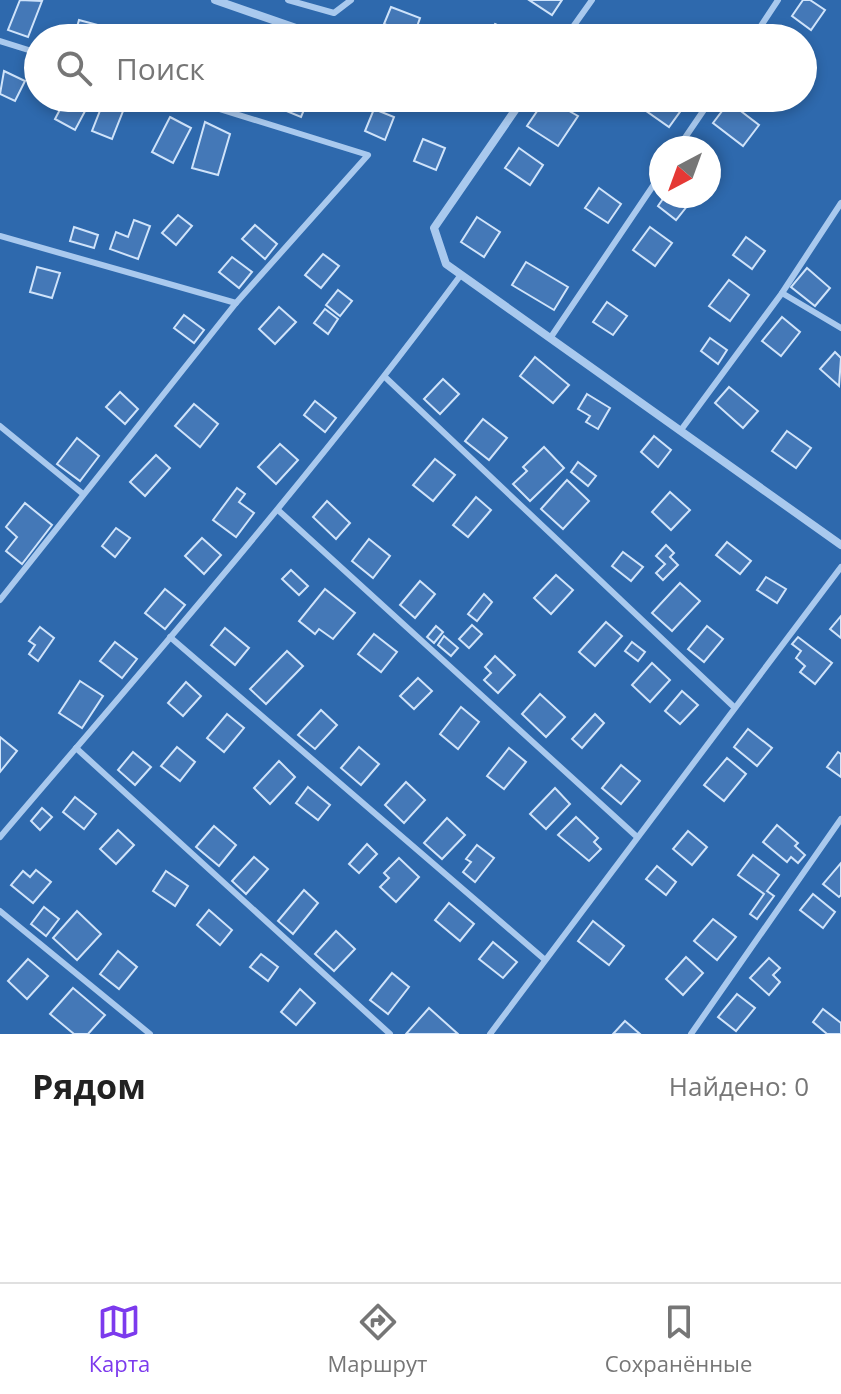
<!DOCTYPE html>
<html lang="ru">
<meta charset="utf-8">
<style>
:root{--surface:#fff;--page:#f6f6f6;--text:#222;--muted:#767676;--line:#e0e0e0;--accent:#7c3aed}
body{margin:0;font-family:"Open Sans",sans-serif;background:var(--page);color:var(--text)}
.compass{position:absolute;left:649px;top:136px;width:72px;height:72px;border-radius:50%;background:var(--surface);box-shadow:0 4px 12px #0003;rotate:221deg}
.list{margin:0;padding:0;list-style:none}
h2{display:flex;justify-content:space-between;align-items:center;height:104px;margin:0;padding:0 32px;font-size:34px}
h2 small{font-size:26px;font-weight:400;color:var(--muted)}
.icon{flex:none;width:44px;height:44px;fill:none;stroke:currentColor;stroke-width:2;stroke-linecap:round;stroke-linejoin:round}
.map{position:relative;flex:none;width:841px;height:1034px;overflow:hidden}
.search{position:absolute;background:var(--surface);box-shadow:0 4px 12px #0003;left:24px;right:24px;top:24px;height:88px;display:flex;align-items:center;gap:20px;box-sizing:border-box;padding:0 28px;border-radius:44px;color:var(--muted);font-size:30px}
.sheet{height:248px;background:var(--surface)}
nav{display:flex;justify-content:space-around;align-items:center;box-sizing:border-box;height:112px;border-top:2px solid var(--line);background:var(--surface);font-size:22px;color:var(--muted)}
nav a{display:grid;justify-items:center;gap:4px}
nav .on{color:var(--accent)}
.map>svg:first-child{display:block}
.green{fill:#2e69ad;fill-rule:evenodd}
.building{fill:#4478b7;stroke:#cfe3fa;stroke-width:2}
.lines{fill:none;stroke-linecap:round;stroke-linejoin:round}
.service{stroke:#a9c9ee;stroke-width:6}
.minor{stroke:#a9c9ee;stroke-width:8}
</style>
<div class="map">
<svg width="841" height="1034" viewBox="0 0 841 1034">
<rect width="100%" height="100%" fill="#1b4f8f"/>
<path class="green" d="M0,0H841V1034H0ZM38,38H803V98H38ZM661,148H709V196H661Z"/>
<g class="building">
<path d="M20,0L42,1L28,37L8,30Z"/>
<path d="M529,0H562L552,15Z"/>
<path d="M803,0H810L825,10L811,30L792,16Z"/>
<path d="M391,7L420,18L414,35L384,24Z"/>
<path d="M79,20L105,27L102,38H74Z"/>
<path d="M495,24L524,38H489Z"/>
<path d="M4,71L25,81L15,101L0,94Z"/>
<path d="M66,98H92L75,130L55,119Z"/>
<path d="M105,98L125,106L112,139L92,131Z"/>
<path d="M283,98H309L301,117L279,108Z"/>
<path d="M546,98L578,116L558,146L527,126Z"/>
<path d="M644,98H690L669,127L639,106Z"/>
<path d="M729,102L759,125L743,146L713,123Z"/>
<path d="M374,109L394,117L385,140L365,131Z"/>
<path d="M170,117L191,128L173,163L152,152Z"/>
<path d="M205,122L230,134L218,175L192,168Z"/>
<path d="M423,139L445,148L436,170L414,161Z"/>
<path d="M519,148L543,165L530,185L505,168Z"/>
<path d="M599,188L621,204L608,223L585,208Z"/>
<path d="M665,196H676L688,205L676,220L658,206Z"/>
<path d="M178,215L192,226L176,245L162,233Z"/>
<path d="M477,217L500,232L484,257L461,242Z"/>
<path d="M134,220L150,226L138,259L110,249L116,232L128,237Z"/>
<path d="M255,225L277,244L265,259L242,239Z"/>
<path d="M74,227L98,235L94,248L70,241Z"/>
<path d="M650,227L672,243L655,266L633,250Z"/>
<path d="M746,237L765,251L752,269L733,255Z"/>
<path d="M323,254L339,266L321,288L305,275Z"/>
<path d="M232,257L252,272L239,288L219,272Z"/>
<path d="M526,262L568,287L554,310L512,285Z"/>
<path d="M37,267L60,273L52,298L30,292Z"/>
<path d="M807,268L830,288L815,306L791,287Z"/>
<path d="M729,280L749,295L730,321L709,306Z"/>
<path d="M338,290L352,301L340,316L326,305Z"/>
<path d="M607,302L627,316L613,335L593,322Z"/>
<path d="M279,307L296,322L275,344L259,329Z"/>
<path d="M325,309L338,319L328,334L314,323Z"/>
<path d="M184,315L204,330L194,343L174,328Z"/>
<path d="M782,317L800,332L781,356L762,341Z"/>
<path d="M710,338L727,350L718,364L701,351Z"/>
<path d="M835,352L841,358L839,386L820,369Z"/>
<path d="M535,357L569,385L553,403L520,376Z"/>
<path d="M443,379L459,394L440,414L424,399Z"/>
<path d="M729,387L758,411L743,428L715,403Z"/>
<path d="M120,392L138,409L125,424L106,407Z"/>
<path d="M587,394L610,408L598,429L586,422L590,416L578,409Z"/>
<path d="M315,401L336,418L325,432L304,415Z"/>
<path d="M194,404L218,424L200,447L175,426Z"/>
<path d="M483,419L507,438L489,460L465,441Z"/>
<path d="M787,431L811,448L796,468L772,451Z"/>
<path d="M654,436L671,450L658,467L641,452Z"/>
<path d="M77,438L99,456L80,481L57,464Z"/>
<path d="M280,444L298,460L276,484L258,467Z"/>
<path d="M544,447L564,468L530,501L513,484L527,471L523,467Z"/>
<path d="M156,455L170,468L145,496L130,482Z"/>
<path d="M435,459L455,475L433,501L413,485Z"/>
<path d="M578,462L596,476L588,486L571,472Z"/>
<path d="M567,480L589,501L563,529L541,509Z"/>
<path d="M237,488L245,494L239,502L254,513L236,537L213,520Z"/>
<path d="M670,492L690,510L671,530L652,512Z"/>
<path d="M476,497L491,510L468,537L453,525Z"/>
<path d="M327,501L350,523L336,539L313,517Z"/>
<path d="M25,503L52,525L22,564L6,551L17,537L6,527Z"/>
<path d="M116,528L130,538L115,557L102,546Z"/>
<path d="M202,538L221,555L204,574L185,556Z"/>
<path d="M369,539L390,556L373,578L352,561Z"/>
<path d="M727,542L751,561L740,574L716,555Z"/>
<path d="M666,545L674,553L670,557L678,565L663,580L656,573L665,564L656,556Z"/>
<path d="M623,552L643,567L631,581L612,566Z"/>
<path d="M291,570L308,586L299,595L282,579Z"/>
<path d="M556,575L573,590L551,614L534,598Z"/>
<path d="M766,577L786,589L777,603L757,590Z"/>
<path d="M420,581L435,594L415,618L400,605Z"/>
<path d="M680,583L700,601L672,631L652,613Z"/>
<path d="M165,589L185,605L165,629L145,613Z"/>
<path d="M325,589L355,613L333,639L319,629L315,634L299,621Z"/>
<path d="M484,594L492,602L477,621L468,614Z"/>
<path d="M841,616V638L830,629Z"/>
<path d="M606,622L622,636L595,666L579,652Z"/>
<path d="M472,625L482,634L469,648L459,639Z"/>
<path d="M436,626L443,632L434,643L427,637Z"/>
<path d="M707,626L723,639L704,662L688,649Z"/>
<path d="M40,627L54,638L38,661L29,654L35,645L29,641Z"/>
<path d="M225,628L249,648L235,665L211,645Z"/>
<path d="M374,634L397,652L381,672L358,654Z"/>
<path d="M444,636L458,648L451,656L438,645Z"/>
<path d="M798,637L832,663L815,684L800,672L805,666L796,658L801,651L792,644Z"/>
<path d="M115,642L137,659L122,678L100,661Z"/>
<path d="M632,642L645,652L638,661L625,651Z"/>
<path d="M287,651L303,666L266,704L250,689Z"/>
<path d="M495,656L515,675L498,693L484,680L491,673L485,667Z"/>
<path d="M652,663L670,680L650,702L632,685Z"/>
<path d="M418,678L432,691L414,709L400,696Z"/>
<path d="M80,681L103,696L82,728L59,713Z"/>
<path d="M186,682L201,696L183,716L168,703Z"/>
<path d="M682,691L698,705L680,724L665,711Z"/>
<path d="M540,694L565,717L546,737L522,714Z"/>
<path d="M461,707L479,722L458,749L440,734Z"/>
<path d="M321,710L337,725L315,749L298,735Z"/>
<path d="M227,714L244,728L224,752L207,738Z"/>
<path d="M595,714L604,723L582,748L572,739Z"/>
<path d="M748,729L772,748L757,766L734,747Z"/>
<path d="M0,737L17,751L0,772Z"/>
<path d="M177,747L195,762L180,781L161,766Z"/>
<path d="M359,747L379,764L361,785L341,768Z"/>
<path d="M509,748L526,762L504,789L487,776Z"/>
<path d="M133,752L151,767L135,785L118,770Z"/>
<path d="M838,752L841,754V777L827,767Z"/>
<path d="M727,758L746,774L724,801L704,785Z"/>
<path d="M279,761L295,777L270,804L254,788Z"/>
<path d="M621,765L640,781L621,804L602,788Z"/>
<path d="M406,782L425,800L404,823L385,805Z"/>
<path d="M308,787L330,805L318,820L296,803Z"/>
<path d="M555,788L570,804L546,829L530,814Z"/>
<path d="M75,797L96,814L84,829L63,812Z"/>
<path d="M42,808L52,817L40,830L31,821Z"/>
<path d="M576,817L598,838L594,842L601,849L589,861L558,835Z"/>
<path d="M447,818L465,835L442,859L424,843Z"/>
<path d="M777,825L798,843L795,846L805,855L798,863L791,857L787,862L763,842Z"/>
<path d="M214,826L236,845L219,866L196,847Z"/>
<path d="M118,830L134,845L116,864L100,849Z"/>
<path d="M688,831L707,847L692,865L673,849Z"/>
<path d="M367,844L377,854L359,873L349,864Z"/>
<path d="M477,845L494,858L475,882L463,872L471,862L466,859Z"/>
<path d="M753,855L779,875L767,891L774,896L757,919L750,914L764,894L738,875Z"/>
<path d="M254,857L268,869L246,894L232,881Z"/>
<path d="M399,858L419,877L396,902L380,887L389,878L384,873Z"/>
<path d="M841,863V895L839,897L823,884Z"/>
<path d="M657,866L676,882L666,895L646,879Z"/>
<path d="M36,870L51,882L33,903L11,885L23,871L30,877Z"/>
<path d="M166,871L188,886L175,906L153,891Z"/>
<path d="M304,890L318,903L293,934L278,921Z"/>
<path d="M813,894L835,912L823,928L800,910Z"/>
<path d="M449,903L474,924L460,941L435,920Z"/>
<path d="M44,907L59,919L46,936L31,924Z"/>
<path d="M209,910L232,930L220,945L197,925Z"/>
<path d="M77,911L101,934L77,960L53,938Z"/>
<path d="M713,919L736,937L717,960L694,941Z"/>
<path d="M593,921L624,946L609,965L578,941Z"/>
<path d="M336,931L355,949L334,971L315,954Z"/>
<path d="M493,942L517,962L503,978L479,959Z"/>
<path d="M118,951L137,967L119,989L100,974Z"/>
<path d="M261,954L278,967L268,981L250,967Z"/>
<path d="M686,957L703,973L683,995L666,979Z"/>
<path d="M769,958L780,968L773,975L780,982L769,995L750,978Z"/>
<path d="M28,959L48,976L27,999L8,981Z"/>
<path d="M392,973L409,987L388,1014L370,1000Z"/>
<path d="M73,988L105,1015L88,1034H74L50,1014Z"/>
<path d="M300,989L315,1003L296,1025L281,1012Z"/>
<path d="M737,994L755,1008L736,1031L718,1017Z"/>
<path d="M429,1008L458,1034H406Z"/>
<path d="M823,1009L841,1023V1034H827L813,1022Z"/>
<path d="M625,1021L640,1034H613Z"/>
</g>
<g class="lines">
<g class="service">
<path d="M288,0L334,13L351,0"/>
<path d="M565,38L592,0"/>
<path d="M753,38L778,0"/>
<path d="M0,41L38,53"/>
<path d="M518,106L524,98"/>
<path d="M678,148L712,98"/>
<path d="M0,236L236,303"/>
<path d="M782,293L841,328"/>
<path d="M551,337L661,174"/>
<path d="M385,377L734,707"/>
<path d="M0,426L83,494"/>
<path d="M681,430L782,293L841,203"/>
<path d="M278,510L636,836"/>
<path d="M0,600L236,303L368,155L184,98"/>
<path d="M170,637L544,959"/>
<path d="M76,748L390,1034"/>
<path d="M0,837C157,653 316,471 460,276"/>
<path d="M0,911L150,1034"/>
<path d="M490,1034L841,567"/>
<path d="M691,1034L841,819"/>
</g>
<g class="minor">
<path d="M215,0L325,38"/>
<path d="M495,98L518,106L434,228L446,264L841,545"/>
</g>
</g>
</svg>
<svg class="compass" viewBox="-18 -18 36 36"><path d="M0-13l5 13h-10z" fill="#e53935"/><path d="M0 13l5-13h-10z" fill="#767676"/></svg>
<div class="search"><svg class="icon" aria-label="search" viewBox="0 0 24 24"><circle cx="10" cy="10" r="6"/><path d="M15 15l6 6"/></svg>Поиск</div>
</div>
<section class="sheet">
<h2>Рядом<small>Найдено: 0</small></h2>
<ul class="list">
</ul>
</section>
<nav>
<a class="on"><svg class="icon" aria-label="map" viewBox="0 0 24 24"><path d="M3 6l6-2 6 2 6-2v14l-6 2-6-2-6 2zM9 4v14M15 6v14"/></svg>Карта</a>
<a><svg class="icon" aria-label="directions" viewBox="0 0 24 24"><path d="M12 3l9 9-9 9-9-9zM9 14v-3h6M13 9l2 2-2 2"/></svg>Маршрут</a>
<a><svg class="icon" aria-label="saved" viewBox="0 0 24 24"><path d="M7 4h10v16l-5-4-5 4z"/></svg>Сохранённые</a>
</nav>
